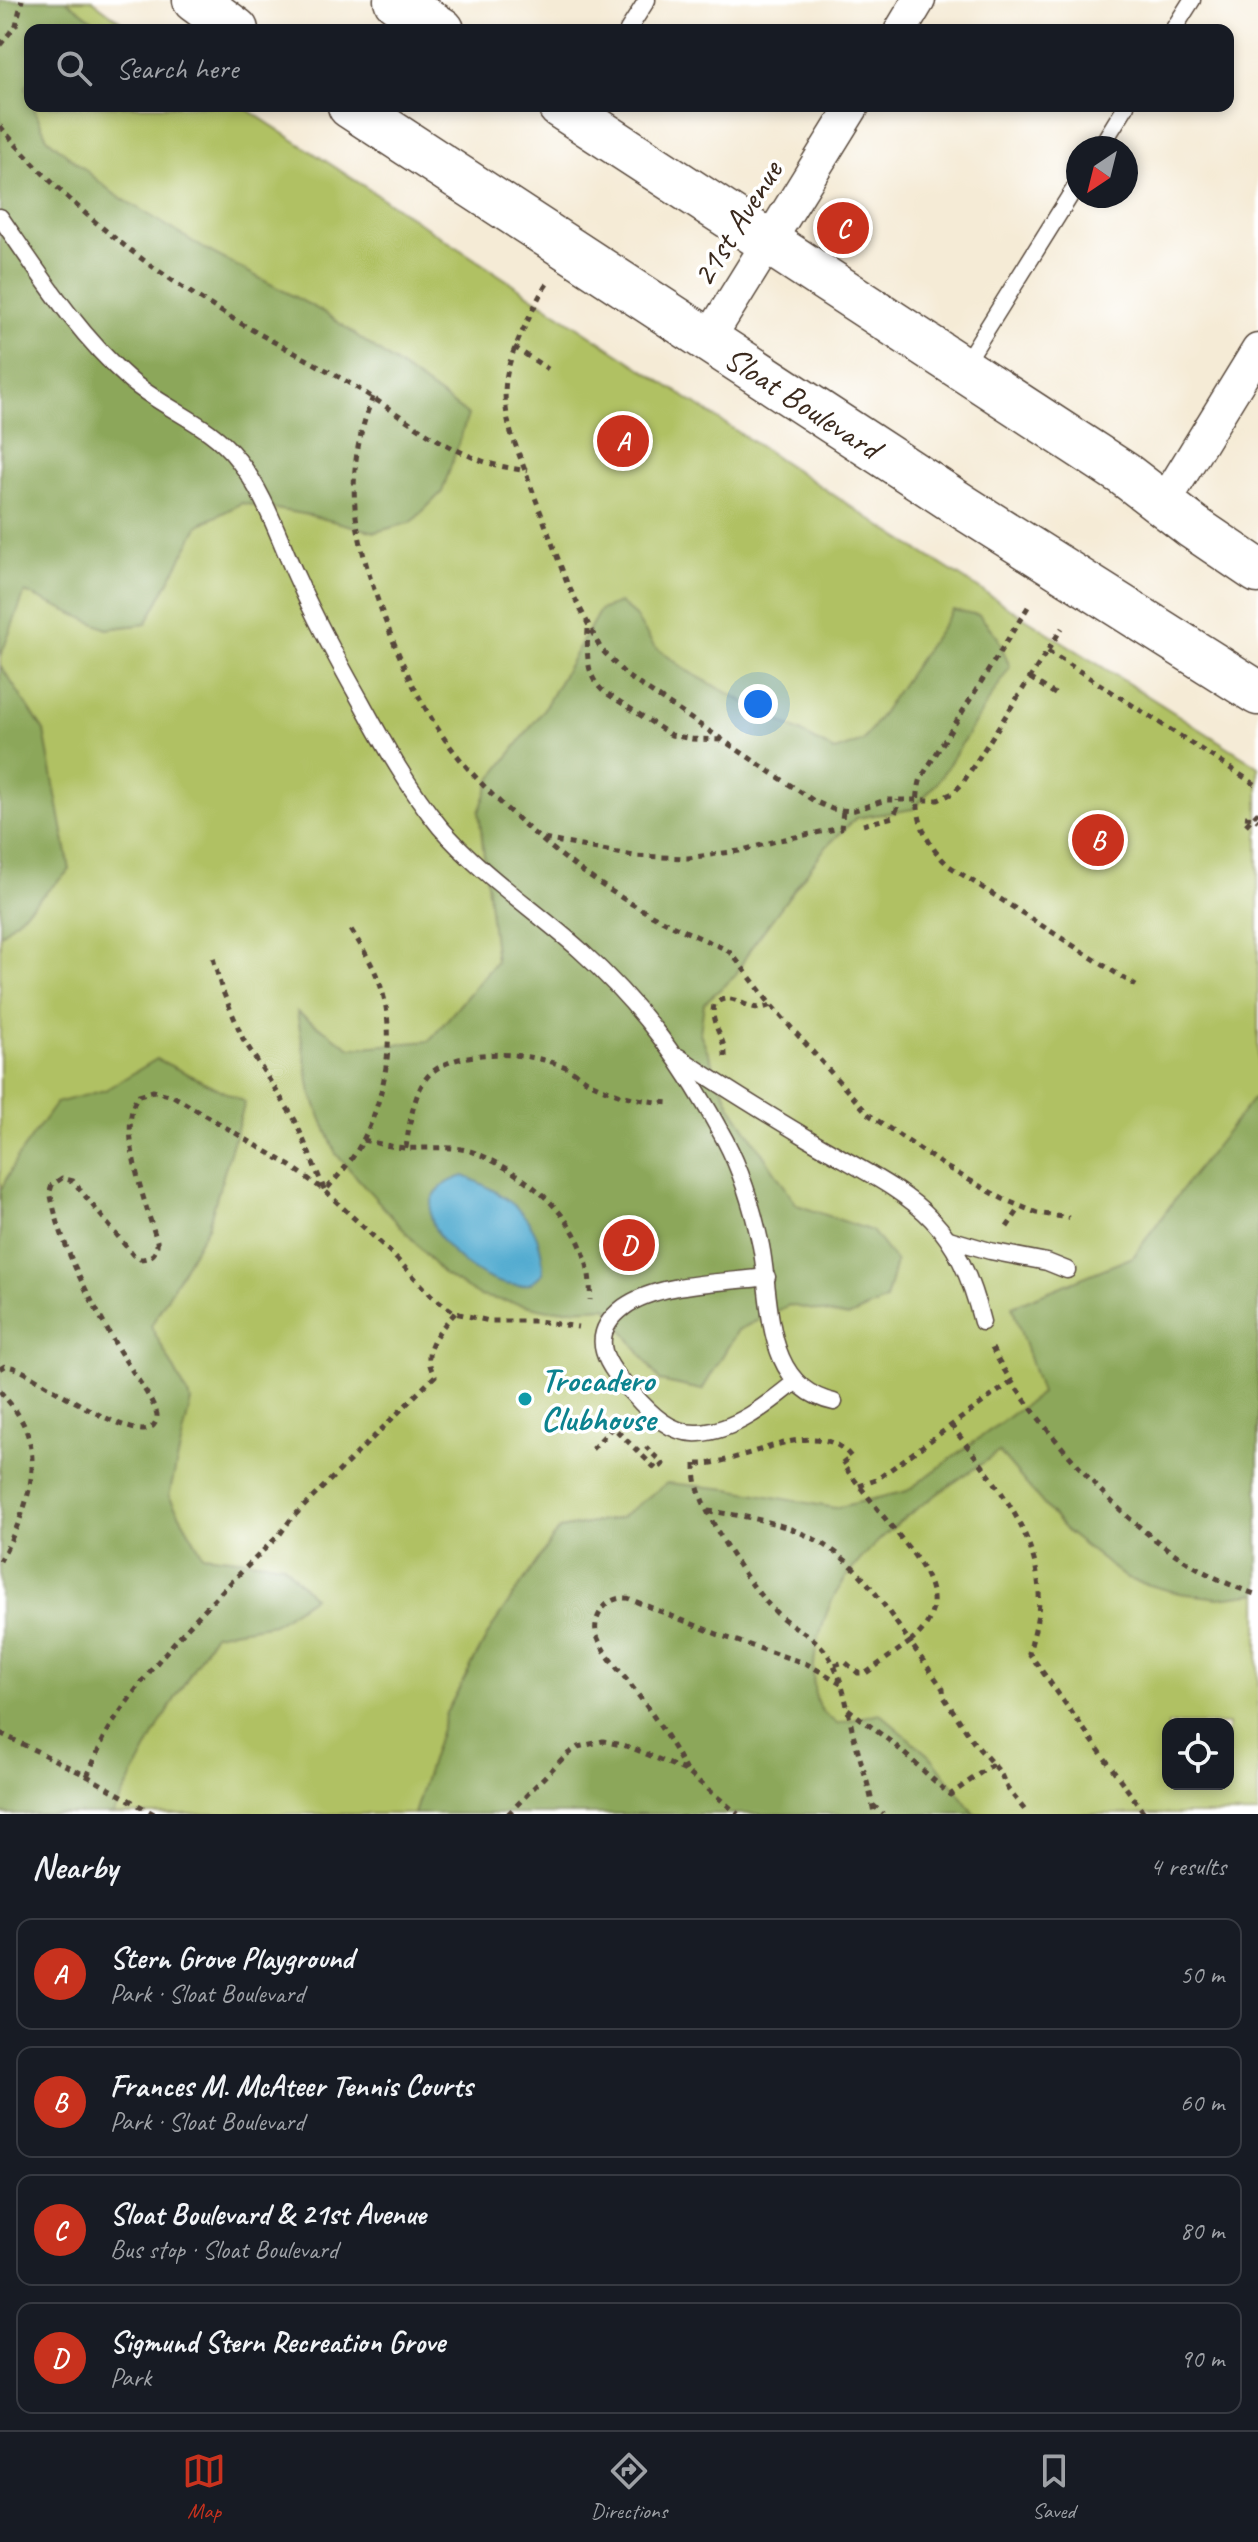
<!DOCTYPE html>
<meta charset="utf-8">
<style>
:root{--surface:#171b24;--page:#242831;--text:#f1f3f6;--muted:#9ea1a6;--line:#363941;--accent:#c8321e}
body{margin:0;font-family:Caveat,sans-serif;background:var(--page);color:var(--text)}
.controls{position:absolute;right:24px;bottom:24px;display:grid;overflow:hidden;border-radius:16px;box-shadow:0 4px 12px #0003}
.controls button{width:72px;height:72px;display:grid;place-items:center;padding:0;border:0;border-bottom:2px solid var(--line);background:var(--surface);color:var(--text);font:40px sans-serif}
.compass{position:absolute;left:1066px;top:136px;width:72px;height:72px;border-radius:50%;background:var(--surface);box-shadow:0 4px 12px #0003;rotate:215deg}
.you{position:absolute;left:758px;top:704px;width:28px;height:28px;margin:-20px;border:6px solid #fff;border-radius:50%;background:#1a73e8;box-shadow:0 0 0 12px #1a73e833}
.badge{display:grid;place-items:center;width:52px;height:52px;border-radius:50%;background:var(--accent);color:#fff;font-size:26px;font-weight:700}
.pin{position:absolute;translate:-50% -50%;border:4px solid #fff;box-shadow:0 2px 8px #0006}
.list{margin:0;padding:0;list-style:none}
h2{display:flex;justify-content:space-between;align-items:center;height:104px;margin:0;padding:0 32px;font-size:34px}
h2 small{font-size:26px;font-weight:400;color:var(--muted)}
.list li{display:grid;grid-template-columns:52px 1fr auto;gap:24px;align-items:center;box-sizing:border-box;height:112px;margin:0 16px 16px;padding:0 16px;border:2px solid var(--line);border-radius:16px}
.list b{display:block;font-size:30px;white-space:nowrap}
.list p{margin:0;font-size:26px;white-space:nowrap;color:var(--muted)}
.list em{font-size:26px;font-style:normal;color:var(--muted)}
.icon{flex:none;width:44px;height:44px;fill:none;stroke:currentColor;stroke-width:2;stroke-linecap:round;stroke-linejoin:round}
.map{position:relative;flex:none;width:1258px;height:1814px;overflow:hidden}
.search{position:absolute;background:var(--surface);box-shadow:0 4px 12px #0003;left:24px;right:24px;top:24px;height:88px;display:flex;align-items:center;gap:20px;box-sizing:border-box;padding:0 28px;border-radius:16px;color:var(--muted);font-size:30px}
.sheet{height:616px;background:var(--surface)}
nav{display:flex;justify-content:space-around;align-items:center;box-sizing:border-box;height:112px;border-top:2px solid var(--line);background:var(--surface);font-size:22px;color:var(--muted)}
nav a{display:grid;justify-items:center;gap:4px}
nav .on{color:var(--accent)}
.map>svg:first-child{display:block}
.green{fill:#b0c164;stroke:#767641;stroke-width:2;fill-rule:evenodd}
.forest{fill:#8ca75a;stroke:#64683c;stroke-width:2}
.water{fill:#53acd0;stroke:#476b77;stroke-width:2}
.lines{fill:none;stroke-linecap:round;stroke-linejoin:round}
.lane-casing{stroke:#57473a;stroke-width:19}
.street-casing{stroke:#57473a;stroke-width:35}
.primary-casing{stroke:#57473a;stroke-width:47}
.path{stroke:#57473a;stroke-width:5;stroke-dasharray:6 6;stroke-linecap:butt}
.lane{stroke:#fff;stroke-width:16}
.street{stroke:#fff;stroke-width:32}
.primary{stroke:#fff;stroke-width:44}
.culture-dot{fill:#0f9aa8;stroke:#fff;stroke-width:3}
.labels{text-anchor:middle;stroke-width:7;stroke-linejoin:round;paint-order:stroke}
.street-label{font-size:34px;fill:#3b2a1e;stroke:#fff}
.culture-label{font-size:34px;font-weight:bold;fill:#0d838f;stroke:#fff;text-anchor:start}
</style>
<div class="map">
<svg width="1258" height="1814" viewBox="0 0 1258 1814">
<rect width="100%" height="100%" fill="#fff"/>
<filter id="ink" filterUnits="userSpaceOnUse"><feTurbulence type="fractalNoise" baseFrequency=".0125" numOctaves="2"/><feDisplacementMap in="SourceGraphic" scale="16" xChannelSelector="R" yChannelSelector="G"/><feConvolveMatrix kernelMatrix="1 2 1 2 8 2 1 2 1" color-interpolation-filters="sRGB"/></filter>
<filter id="wash" filterUnits="userSpaceOnUse"><feTurbulence type="fractalNoise" baseFrequency=".006" numOctaves="4" result="noise"/><feDisplacementMap in="SourceGraphic" scale="32" xChannelSelector="R" yChannelSelector="G"/><feGaussianBlur stdDeviation="1.8" result="paint"/><feColorMatrix in="noise" values="0 0 0 0 0 0 0 0 0 0 0 0 0 0 0 0 0 1.4 0 .05"/><feComposite in="paint" operator="in"/></filter>
<g filter="url(#wash)">
<rect width="100%" height="100%" fill="#f5ebd6"/>
<path class="green" d="M0,0H92L133,30H30V106H242L890,532L1258,766V1814H0ZM1168,1724H1228V1784H1168Z"/>
<g class="forest">
<path d="M0,0H66L106,30H30V80L26,88L30,98V106H33L47,138L113,193L205,249L325,313L468,415L442,492L412,522L375,532L309,515L242,503L199,525L146,624L107,629L25,592L0,658Z"/>
<path d="M620,603L635,616L654,646L689,672L835,751L863,741L953,610L979,615L997,636L1010,667L937,783L913,809L856,818L825,848L750,949L735,976L704,1003L700,1033L730,1105L797,1205L872,1231L896,1262L886,1300L848,1317L789,1305L738,1330L702,1390L660,1381L607,1307L549,1310L480,1296L443,1274L336,1154L311,1093L297,1012L351,1048L429,1041L496,962L479,812L492,778L542,712L600,610Z"/>
<path d="M0,665L44,731L70,870L0,935Z"/>
<path d="M157,1059L245,1102L208,1226L151,1326L191,1401L169,1496L203,1555L283,1564L313,1597L274,1624L214,1634L161,1722L113,1814H0V1191L17,1158L56,1103L105,1090Z"/>
<path d="M1258,1097V1593L1219,1598L1179,1593L1127,1579L1067,1532L999,1452C942,1491 875,1530 838,1590C828,1605 823,1624 818,1641C813,1661 809,1695 823,1712C827,1716 833,1720 837,1724L879,1713L933,1759L974,1814H414L446,1713L492,1627L559,1529L620,1518L667,1483L729,1489L835,1508L907,1491L1041,1393L1012,1306L1133,1257L1188,1181L1253,1099Z"/>
</g>
<path class="water" d="M464,1176C510,1195 544,1221 543,1273C539,1276 533,1283 528,1284C479,1298 378,1201 464,1176Z"/>
</g>
<g filter="url(#ink)">
<g class="lines">
<defs>
<g id="lane">
<path d="M628,30L647,0"/>
<path d="M1173,30L1192,0"/>
<path d="M1100,148L1126,106"/>
<path d="M0,217C39,273 78,335 130,380C165,410 210,423 238,460C266,495 279,540 298,580C316,621 338,661 360,700C384,744 408,788 440,827C481,875 533,908 580,950C643,1007 685,1065 725,1140C742,1172 753,1209 761,1246C772,1302 763,1387 834,1402"/>
<path d="M963,367L1078,183"/>
<path d="M679,1057C722,1087 769,1115 814,1142C906,1196 954,1209 982,1322"/>
<path d="M949,1239L990,1251L1047,1262L1067,1270"/>
<path d="M767,1277C725,1283 658,1282 624,1307C584,1337 608,1367 633,1394C650,1413 671,1435 699,1433C735,1431 768,1404 795,1382"/>
</g>
<g id="street">
<path d="M901,30L919,0"/>
<path d="M708,340L853,106"/>
<path d="M1164,503L1258,350"/>
</g>
<g id="primary">
<path d="M195,0L236,30"/>
<path d="M396,0L442,30"/>
<path d="M350,106L965,508L1258,693"/>
<path d="M560,106L1124,474L1193,527L1258,571"/>
</g>
</defs>
<use href="#lane" class="lane-casing"/>
<use href="#street" class="street-casing"/>
<use href="#primary" class="primary-casing"/>
<g class="path">
<path d="M0,45L16,25L22,0"/>
<path d="M0,126C64,203 141,264 227,315C267,340 309,359 349,383C392,408 433,443 480,460C495,466 511,468 527,471"/>
<path d="M547,284C538,296 533,311 526,324C506,364 499,388 511,433L567,583L601,649L627,676L814,801L832,809L852,811L886,800H938L953,793L962,784L1062,628"/>
<path d="M514,347L548,369"/>
<path d="M373,397C344,470 351,524 377,598C395,649 417,701 449,745C493,804 569,867 632,904C662,922 694,935 725,949L732,954L771,1005L868,1114L946,1167L1003,1199L1037,1213L1069,1218"/>
<path d="M1028,607L921,778C911,811 924,843 949,866L1136,986"/>
<path d="M588,629C587,651 585,675 603,691L671,735L692,739L724,740"/>
<path d="M1048,651L1258,786"/>
<path d="M1030,678L1058,696"/>
<path d="M1245,817L1255,818L1258,821"/>
<path d="M863,825L893,817L897,809L898,800"/>
<path d="M1246,825L1258,812"/>
<path d="M544,839L634,856L688,858L739,851L780,840L841,828L843,811"/>
<path d="M213,958L221,987L243,1039L295,1120L325,1191C338,1176 352,1161 362,1142C385,1098 397,1035 381,987C374,966 362,947 350,928"/>
<path d="M725,1057C726,1037 709,1025 714,1005C733,986 747,1017 771,1005"/>
<path d="M363,1140C377,1143 391,1147 405,1148C424,1149 443,1146 461,1149C476,1151 493,1161 506,1168C554,1197 594,1241 590,1300"/>
<path d="M406,1148C409,1126 414,1088 431,1073C463,1046 532,1052 568,1068C575,1072 582,1078 589,1082C614,1095 644,1102 672,1103"/>
<path d="M1007,1227L1020,1208"/>
<path d="M992,1348C1007,1378 1027,1403 1047,1429C1104,1500 1170,1567 1258,1595"/>
<path d="M0,1369L5,1366C17,1367 27,1374 38,1380C62,1394 116,1428 142,1430C151,1430 157,1424 157,1415C155,1401 125,1362 117,1347C90,1299 60,1246 50,1191L52,1185L62,1178L73,1181L133,1255L140,1259C152,1259 158,1252 157,1241C147,1208 115,1124 139,1095L153,1091L173,1096L291,1166L325,1191L390,1252L432,1296L455,1313L489,1321H538L578,1327"/>
<path d="M0,1391C6,1399 14,1407 19,1416C48,1463 23,1518 0,1561"/>
<path d="M951,1425C989,1475 1036,1527 1039,1592C1040,1613 1034,1634 1029,1653L1145,1814"/>
<path d="M592,1449L613,1427L657,1470L663,1464L646,1447"/>
<path d="M695,1464C695,1474 696,1484 700,1494C712,1528 754,1594 781,1617C797,1630 816,1637 828,1655C844,1679 847,1710 854,1737C861,1763 870,1787 874,1814"/>
<path d="M697,1464C742,1466 817,1412 851,1457L842,1464C859,1485 875,1506 892,1527C921,1563 958,1604 910,1642L943,1689L944,1697L974,1743L1000,1772L1007,1788L1028,1814"/>
<path d="M859,1486L876,1480L1011,1382"/>
<path d="M708,1511C755,1517 808,1527 845,1560C871,1582 890,1615 910,1642L866,1673H858L845,1662L834,1665"/>
<path d="M848,1709L895,1745L950,1795L993,1764"/>
<path d="M0,1733L87,1776L154,1814"/>
<path d="M686,1771C672,1743 655,1717 636,1692C624,1675 605,1657 597,1636C591,1619 606,1596 626,1598C630,1598 633,1601 637,1602L722,1636L807,1664L841,1683"/>
<path d="M87,1776C95,1760 101,1741 111,1726C157,1653 219,1594 280,1534L291,1519L435,1376C419,1351 438,1332 455,1313"/>
<path d="M873,1805L883,1814"/>
<path d="M508,1814L566,1755L578,1747L603,1741L630,1747L686,1771L738,1814"/>
</g>
<use href="#lane" class="lane"/>
<use href="#street" class="street"/>
<use href="#primary" class="primary"/>
</g>
</g>
<circle class="culture-dot" cx="525" cy="1399" r="8"/>
<g class="labels">
<g class="street-label">
<text transform="translate(736 223) rotate(-58)" y="12">21st Avenue</text>
<text transform="translate(803 402) rotate(33)" y="12">Sloat Boulevard</text>
</g>
<g class="culture-label">
<text x="541" y="1391">Trocadero<tspan x="541" dy="39">Clubhouse</tspan></text>
</g>
</g>
</svg>
<div class="controls">
<button><svg class="icon" aria-label="locate" viewBox="0 0 24 24"><circle cx="12" cy="12" r="6"/><path d="M12 2v4M12 18v4M2 12h4M18 12h4"/></svg></button>
</div>
<svg class="compass" viewBox="-18 -18 36 36"><path d="M0-13l5 13h-10z" fill="#e53935"/><path d="M0 13l5-13h-10z" fill="#9ea1a6"/></svg>
<div class="you"></div>
<div class="pin badge" style="left:623px;top:441px">A</div>
<div class="pin badge" style="left:1098px;top:840px">B</div>
<div class="pin badge" style="left:843px;top:228px">C</div>
<div class="pin badge" style="left:629px;top:1245px">D</div>
<div class="search"><svg class="icon" aria-label="search" viewBox="0 0 24 24"><circle cx="10" cy="10" r="6"/><path d="M15 15l6 6"/></svg>Search here</div>
</div>
<section class="sheet">
<h2>Nearby<small>4 results</small></h2>
<ul class="list">
<li><span class="badge">A</span><div><b>Stern Grove Playground</b><p>Park · Sloat Boulevard</p></div><em>50 m</em></li>
<li><span class="badge">B</span><div><b>Frances M. McAteer Tennis Courts</b><p>Park · Sloat Boulevard</p></div><em>60 m</em></li>
<li><span class="badge">C</span><div><b>Sloat Boulevard &amp; 21st Avenue</b><p>Bus stop · Sloat Boulevard</p></div><em>80 m</em></li>
<li><span class="badge">D</span><div><b>Sigmund Stern Recreation Grove</b><p>Park</p></div><em>90 m</em></li>
</ul>
</section>
<nav>
<a class="on"><svg class="icon" aria-label="map" viewBox="0 0 24 24"><path d="M3 6l6-2 6 2 6-2v14l-6 2-6-2-6 2zM9 4v14M15 6v14"/></svg>Map</a>
<a><svg class="icon" aria-label="directions" viewBox="0 0 24 24"><path d="M12 3l9 9-9 9-9-9zM9 14v-3h6M13 9l2 2-2 2"/></svg>Directions</a>
<a><svg class="icon" aria-label="saved" viewBox="0 0 24 24"><path d="M7 4h10v16l-5-4-5 4z"/></svg>Saved</a>
</nav>
